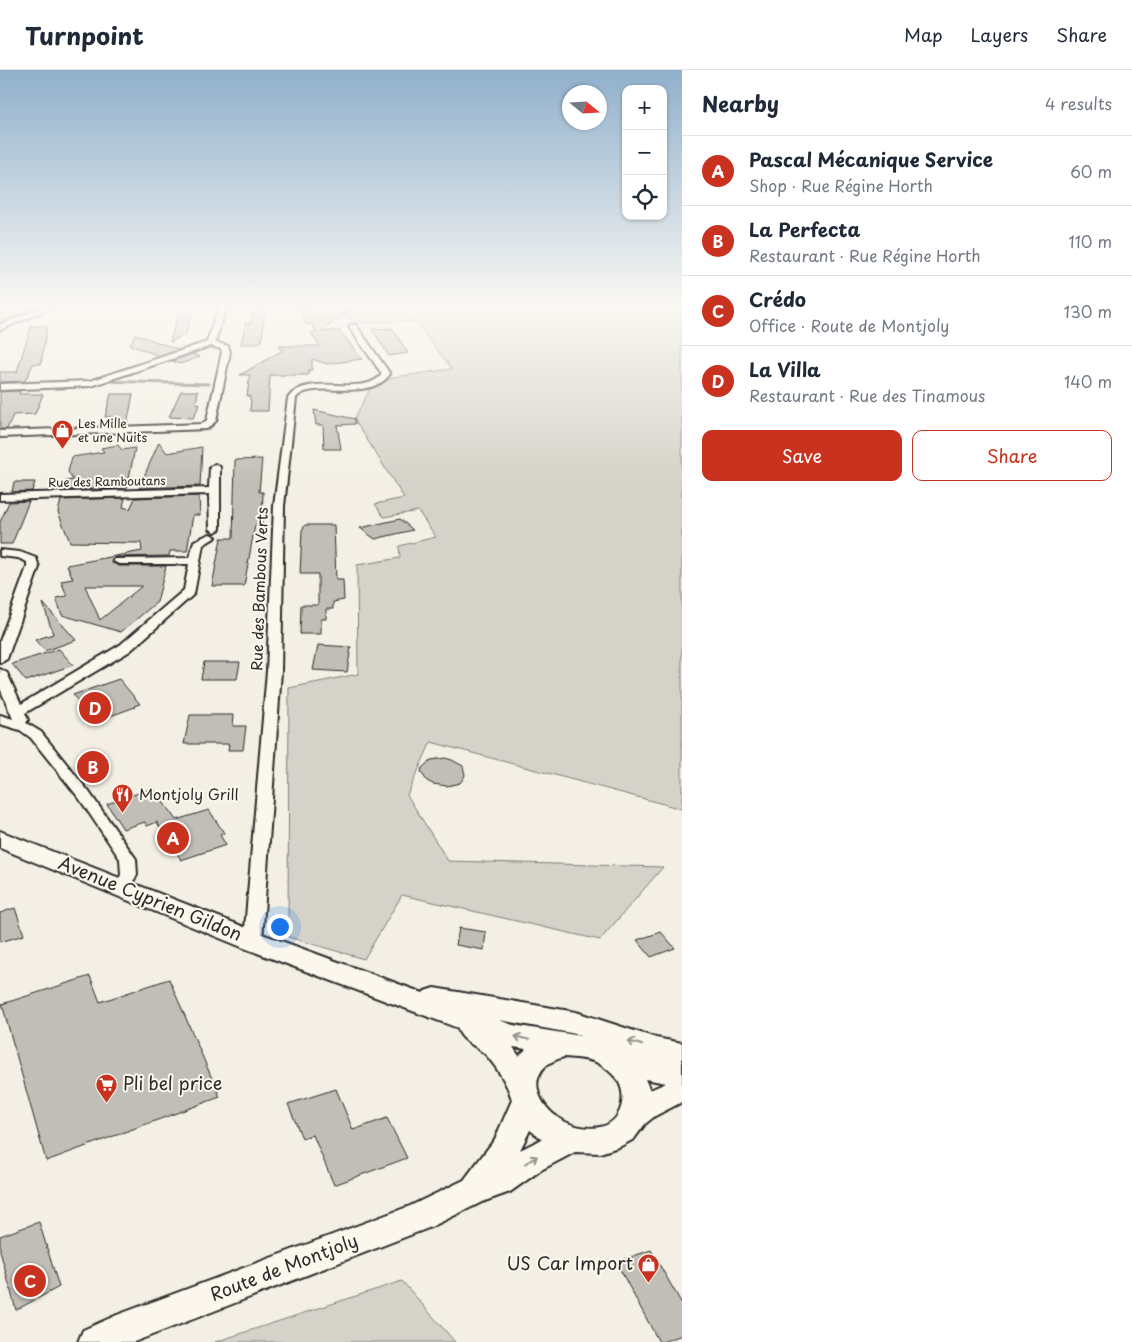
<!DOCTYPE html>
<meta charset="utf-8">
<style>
:root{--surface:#fff;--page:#f6f6f7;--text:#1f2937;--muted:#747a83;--line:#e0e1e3;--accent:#c8321e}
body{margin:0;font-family:"Playpen Sans",sans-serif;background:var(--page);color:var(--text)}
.controls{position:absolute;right:15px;top:15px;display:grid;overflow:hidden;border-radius:10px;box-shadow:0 1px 4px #0004}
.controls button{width:45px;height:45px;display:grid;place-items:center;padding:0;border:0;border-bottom:1px solid var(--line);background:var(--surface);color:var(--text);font:25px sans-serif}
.compass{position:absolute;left:562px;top:15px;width:45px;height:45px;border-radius:50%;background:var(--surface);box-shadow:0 1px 4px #0004;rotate:108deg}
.you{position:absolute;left:279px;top:856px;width:18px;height:18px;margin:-12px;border:4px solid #fff;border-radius:50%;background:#1a73e8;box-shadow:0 0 0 8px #1a73e833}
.badge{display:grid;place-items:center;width:32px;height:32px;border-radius:50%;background:var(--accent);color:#fff;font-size:16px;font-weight:700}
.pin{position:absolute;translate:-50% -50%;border:2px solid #fff;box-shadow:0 1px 5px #0006}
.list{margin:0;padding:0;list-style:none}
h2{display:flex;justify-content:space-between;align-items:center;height:65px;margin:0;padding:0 20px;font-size:21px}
h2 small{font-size:16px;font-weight:400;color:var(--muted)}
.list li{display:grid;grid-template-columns:32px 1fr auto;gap:15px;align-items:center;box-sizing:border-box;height:70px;padding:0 20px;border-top:1px solid var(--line)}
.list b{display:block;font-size:19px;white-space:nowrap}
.list p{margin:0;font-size:16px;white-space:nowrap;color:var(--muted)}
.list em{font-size:16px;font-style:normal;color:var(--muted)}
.actions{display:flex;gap:10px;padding:15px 20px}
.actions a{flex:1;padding:11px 0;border:1px solid var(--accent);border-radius:10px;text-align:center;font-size:18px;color:var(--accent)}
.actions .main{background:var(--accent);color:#fff}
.icon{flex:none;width:28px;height:28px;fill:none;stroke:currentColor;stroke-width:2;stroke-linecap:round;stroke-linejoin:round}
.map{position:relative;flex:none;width:682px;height:1272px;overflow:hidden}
header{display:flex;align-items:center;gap:30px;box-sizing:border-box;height:70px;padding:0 25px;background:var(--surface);border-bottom:1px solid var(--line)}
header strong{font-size:24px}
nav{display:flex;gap:28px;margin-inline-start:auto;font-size:18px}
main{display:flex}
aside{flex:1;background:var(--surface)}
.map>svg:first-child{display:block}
.green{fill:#d5d2c9;stroke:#807e7a}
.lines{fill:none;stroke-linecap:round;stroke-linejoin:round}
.stream{stroke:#787772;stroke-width:3}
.building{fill:#c0beb6;stroke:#2b2b2b;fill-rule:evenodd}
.street-casing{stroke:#2b2b2b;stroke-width:4}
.secondary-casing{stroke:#2b2b2b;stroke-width:4}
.street{fill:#fbf7ec;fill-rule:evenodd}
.secondary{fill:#fbf7ec;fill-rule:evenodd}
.oneway{stroke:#93918c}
.labels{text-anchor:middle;stroke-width:4;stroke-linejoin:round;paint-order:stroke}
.far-poi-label{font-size:12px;fill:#2b2b2b;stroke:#fbf7ec;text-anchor:start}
.far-street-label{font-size:12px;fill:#2b2b2b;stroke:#fbf7ec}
.street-label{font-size:15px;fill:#2b2b2b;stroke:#fbf7ec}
.poi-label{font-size:15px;fill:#2b2b2b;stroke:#fbf7ec;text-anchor:start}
.near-street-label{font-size:18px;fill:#2b2b2b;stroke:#fbf7ec}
.near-poi-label{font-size:18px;fill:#2b2b2b;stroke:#fbf7ec;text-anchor:start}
</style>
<header>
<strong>Turnpoint</strong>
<nav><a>Map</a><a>Layers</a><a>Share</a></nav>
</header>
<main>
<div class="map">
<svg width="682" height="1272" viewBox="0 0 682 1272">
<rect width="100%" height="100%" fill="#f3efe4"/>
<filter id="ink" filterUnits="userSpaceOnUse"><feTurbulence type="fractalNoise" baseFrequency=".02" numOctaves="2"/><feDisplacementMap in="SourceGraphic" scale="10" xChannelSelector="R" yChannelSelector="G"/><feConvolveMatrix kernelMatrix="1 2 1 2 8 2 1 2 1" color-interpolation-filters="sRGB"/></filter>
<g filter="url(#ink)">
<g class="green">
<path d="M0,235H40L0,252Z"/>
<path d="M410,235H682V739L431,672L407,725L448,791L663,797L600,870L402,825L364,889L288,867L289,618L358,604L357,495L400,488L399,476L436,467L418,441L384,447L375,434L404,428L354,349L370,319L394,307L452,299L415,251L352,253L345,244Z"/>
<path d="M402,1211L455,1272H215Z"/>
</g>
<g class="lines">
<path class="stream" d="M102,311L209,314"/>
</g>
<g class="building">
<path d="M254,235H265L262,271L254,274H241L246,253H251Z"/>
<path d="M296,235H356L336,250L332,251L333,252L321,262L339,260L362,289L327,294L312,289V300H309L308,305H270L268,341H250L251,330H250V326H247L250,305H240L283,280L279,278L280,276H320L311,263L316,262L312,254L307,255Z"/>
<path d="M178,243H192L186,264L170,272Z"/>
<path d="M31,256H47L41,294H33L25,311L0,312V302H17Z"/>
<path d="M392,258L408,283L389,286L372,259Z"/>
<path d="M135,264L179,280L159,286L130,275Z"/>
<path d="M192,284L200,287L180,294L172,291Z"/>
<path d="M20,321L19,324H43L35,344L13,345L7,359H0V322Z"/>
<path d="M181,321H198L196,333L200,334L193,348L169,347Z"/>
<path d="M111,324H133L127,355H117L116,347H105Z"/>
<path d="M314,340L355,349V354L337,355L341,379H324L323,355H316Z"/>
<path d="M159,372L167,383L202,377L200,416L139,418Z"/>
<path d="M118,375L122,380L135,378L127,418L64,420L66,411L73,410L68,402L72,387L104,382L101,378Z"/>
<path d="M262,389L259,422H263L262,455H255L244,516H212L221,468H233L235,390Z"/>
<path d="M14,412H35L32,421L12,422Z"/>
<path d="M199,426L200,445H193L187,481H170L169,486L115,487L112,490V493L119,496H166L157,532L121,562L62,545L56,528L67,526L61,511L73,509L67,495L142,481L141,473L70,472L58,442L61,430L125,428L123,437L130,439L135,428ZM85,516H142L100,550Z"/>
<path d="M29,431L12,474H0V452L9,432Z"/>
<path d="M400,449L413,460L375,469L360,458Z"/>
<path d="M305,455H334L336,510H343L344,530L333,532V539H326V549H321V564H300L301,535H318V504H300L302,460Z"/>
<path d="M43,533L76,570L45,581L35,570L53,564Z"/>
<path d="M318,575L351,577L347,602L313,600Z"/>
<path d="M59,579L73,595L26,611L12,594Z"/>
<path d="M204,592H240L237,609H201Z"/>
<path d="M119,609L140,634L134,636L135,637L94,652L73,625Z"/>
<path d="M190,645H234L233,656H246L243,680H228L229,674H184Z"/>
<path d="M445,688L452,690L463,696L465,705L463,709L460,713L447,716L433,714L427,711L421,702L422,698L431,690Z"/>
<path d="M153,718L176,750L209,740L224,763L220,765L226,775L181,790L175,780L173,781L157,752L147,756L145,752L123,759L107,734Z"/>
<path d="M15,838L24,865L0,872V843Z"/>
<path d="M459,858L486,862L484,880L456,875Z"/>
<path d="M661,862L675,878L651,887L637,870Z"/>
<path d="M90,906L100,932L169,909L220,1027L46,1091L2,934Z"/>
<path d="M336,1019L353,1060L387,1048L407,1088L334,1115L313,1065L302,1068L288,1034Z"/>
<path d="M39,1152L59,1217L16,1240L0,1181V1166Z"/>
<path d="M651,1180L682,1234V1265L662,1272H659L616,1192Z"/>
</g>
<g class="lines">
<defs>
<g id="street">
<path d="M47,235H58L0,260V255Z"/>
<path d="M219,235H227L215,272L228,276L230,282L216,351L207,359L0,367V361L202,354L207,350L222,282L221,279L211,276L91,316L0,320V314L90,311L207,272Z"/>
<path d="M350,255H356L390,304C369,334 312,308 296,328L284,436L281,601L262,871L259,876L253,877L247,876L244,871L267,601L274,436L288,328C308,300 363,329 382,304L349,257Z"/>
<path d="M215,394L220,397V459L215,462L210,459L209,424L0,430V424L209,418L210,397Z"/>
<path d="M210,464L216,467L203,475L194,524L130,581L25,643L28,650L26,653L41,662L89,722L136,789L137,805L127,821L121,823L115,821L113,817L121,805L120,789L79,728L31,668L20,660L0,654V645L13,649L0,618V599L7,603L21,634L120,575L184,520L189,494H119L113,491L115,489L190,488L194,471Z"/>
<path d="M0,480L20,482L36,488L39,497L7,589L0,593V571L27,497V492L18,488L0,486Z"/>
</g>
<path id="secondary" d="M0,761L262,864L423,923L425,921L434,918L576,942L656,968L682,973V1032L655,1046L645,1054L634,1069L621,1076L600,1083L575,1082L541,1100L510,1122L482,1132L431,1157L134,1272H78L83,1260L117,1245L410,1136L464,1110L495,1069L512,1030C508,1015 498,999 487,986C479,977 459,970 458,958L244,878L0,778ZM499,950L576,964L581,966L513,955ZM513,977L526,979L519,986ZM564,987C575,988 587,988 598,993C603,996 612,1003 616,1008C629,1024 622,1053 600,1057C550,1066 508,1002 564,987ZM645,1009L666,1013L650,1020ZM530,1060L542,1069L520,1080Z"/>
</defs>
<use href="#street" class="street-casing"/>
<use href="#secondary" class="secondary-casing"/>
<use href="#street" class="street"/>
<use href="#secondary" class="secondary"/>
</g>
<defs><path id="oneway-shaft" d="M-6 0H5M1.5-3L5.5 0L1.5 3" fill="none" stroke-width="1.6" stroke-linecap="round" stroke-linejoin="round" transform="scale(1.25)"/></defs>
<g class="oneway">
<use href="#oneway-shaft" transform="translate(522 968) rotate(-167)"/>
<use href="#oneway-shaft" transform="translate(635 973) rotate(-163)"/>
<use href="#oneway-shaft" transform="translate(531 1090) rotate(-31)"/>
</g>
</g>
<linearGradient id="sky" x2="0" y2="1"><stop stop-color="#90b0cc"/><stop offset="0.57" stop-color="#faf8f3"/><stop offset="1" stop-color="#faf8f3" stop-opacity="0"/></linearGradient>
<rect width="682" height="413" fill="url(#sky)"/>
<defs>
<symbol id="shop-pin" viewBox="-11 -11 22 30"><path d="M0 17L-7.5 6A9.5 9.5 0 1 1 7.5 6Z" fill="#c8321e" stroke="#fbf7ec"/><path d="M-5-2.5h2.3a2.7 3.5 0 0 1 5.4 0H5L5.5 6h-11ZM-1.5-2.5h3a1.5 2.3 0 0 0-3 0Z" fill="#fff"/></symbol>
<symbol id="restaurant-pin" viewBox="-11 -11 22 30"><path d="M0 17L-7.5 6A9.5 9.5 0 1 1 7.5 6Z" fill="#c8321e" stroke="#fbf7ec"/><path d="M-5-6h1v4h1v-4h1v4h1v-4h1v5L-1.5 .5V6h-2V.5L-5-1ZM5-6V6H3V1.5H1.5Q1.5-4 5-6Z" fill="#fff"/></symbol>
<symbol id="supermarket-pin" viewBox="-11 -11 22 30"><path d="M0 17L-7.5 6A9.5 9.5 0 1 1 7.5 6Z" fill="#c8321e" stroke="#fbf7ec"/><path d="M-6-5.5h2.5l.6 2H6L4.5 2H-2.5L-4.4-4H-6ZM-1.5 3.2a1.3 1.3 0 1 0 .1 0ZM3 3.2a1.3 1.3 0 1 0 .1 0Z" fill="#fff"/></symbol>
</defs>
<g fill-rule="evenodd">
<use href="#shop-pin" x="50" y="348" width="25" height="34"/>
<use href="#restaurant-pin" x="110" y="712" width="25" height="34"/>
<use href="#supermarket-pin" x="94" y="1002" width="25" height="34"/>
<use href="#shop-pin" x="636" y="1182" width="25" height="34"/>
</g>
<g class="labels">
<g class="far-poi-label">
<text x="78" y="358">Les Mille<tspan x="78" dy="14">et une Nuits</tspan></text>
</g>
<g class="far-street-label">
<text transform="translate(107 412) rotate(-1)" y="4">Rue des Ramboutans</text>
</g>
<g class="street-label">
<text transform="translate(260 519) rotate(-88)" y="5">Rue des Bambous Verts</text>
</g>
<g class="poi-label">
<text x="139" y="730">Montjoly Grill</text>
</g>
<g class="near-street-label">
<text transform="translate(150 829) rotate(22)" y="6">Avenue Cyprien Gildon</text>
<text transform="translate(284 1198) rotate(-21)" y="6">Route de Montjoly</text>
</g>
<g class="near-poi-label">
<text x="123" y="1020">Pli bel price</text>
<text x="633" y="1200" text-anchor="end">US Car Import</text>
</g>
</g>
</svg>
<div class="controls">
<button>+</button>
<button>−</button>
<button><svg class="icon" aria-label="locate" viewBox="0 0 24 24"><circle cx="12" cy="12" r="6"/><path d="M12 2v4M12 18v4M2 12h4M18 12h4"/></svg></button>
</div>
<svg class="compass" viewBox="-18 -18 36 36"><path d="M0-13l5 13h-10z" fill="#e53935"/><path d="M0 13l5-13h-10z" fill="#747a83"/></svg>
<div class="you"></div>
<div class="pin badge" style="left:173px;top:768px">A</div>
<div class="pin badge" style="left:93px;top:697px">B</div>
<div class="pin badge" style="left:30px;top:1211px">C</div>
<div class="pin badge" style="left:95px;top:638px">D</div>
</div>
<aside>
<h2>Nearby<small>4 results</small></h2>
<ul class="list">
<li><span class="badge">A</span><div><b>Pascal Mécanique Service</b><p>Shop · Rue Régine Horth</p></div><em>60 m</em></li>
<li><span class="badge">B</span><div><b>La Perfecta</b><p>Restaurant · Rue Régine Horth</p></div><em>110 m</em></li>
<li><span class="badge">C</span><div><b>Crédo</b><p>Office · Route de Montjoly</p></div><em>130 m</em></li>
<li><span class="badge">D</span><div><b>La Villa</b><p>Restaurant · Rue des Tinamous</p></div><em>140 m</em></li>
</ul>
<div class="actions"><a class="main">Save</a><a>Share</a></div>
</aside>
</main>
